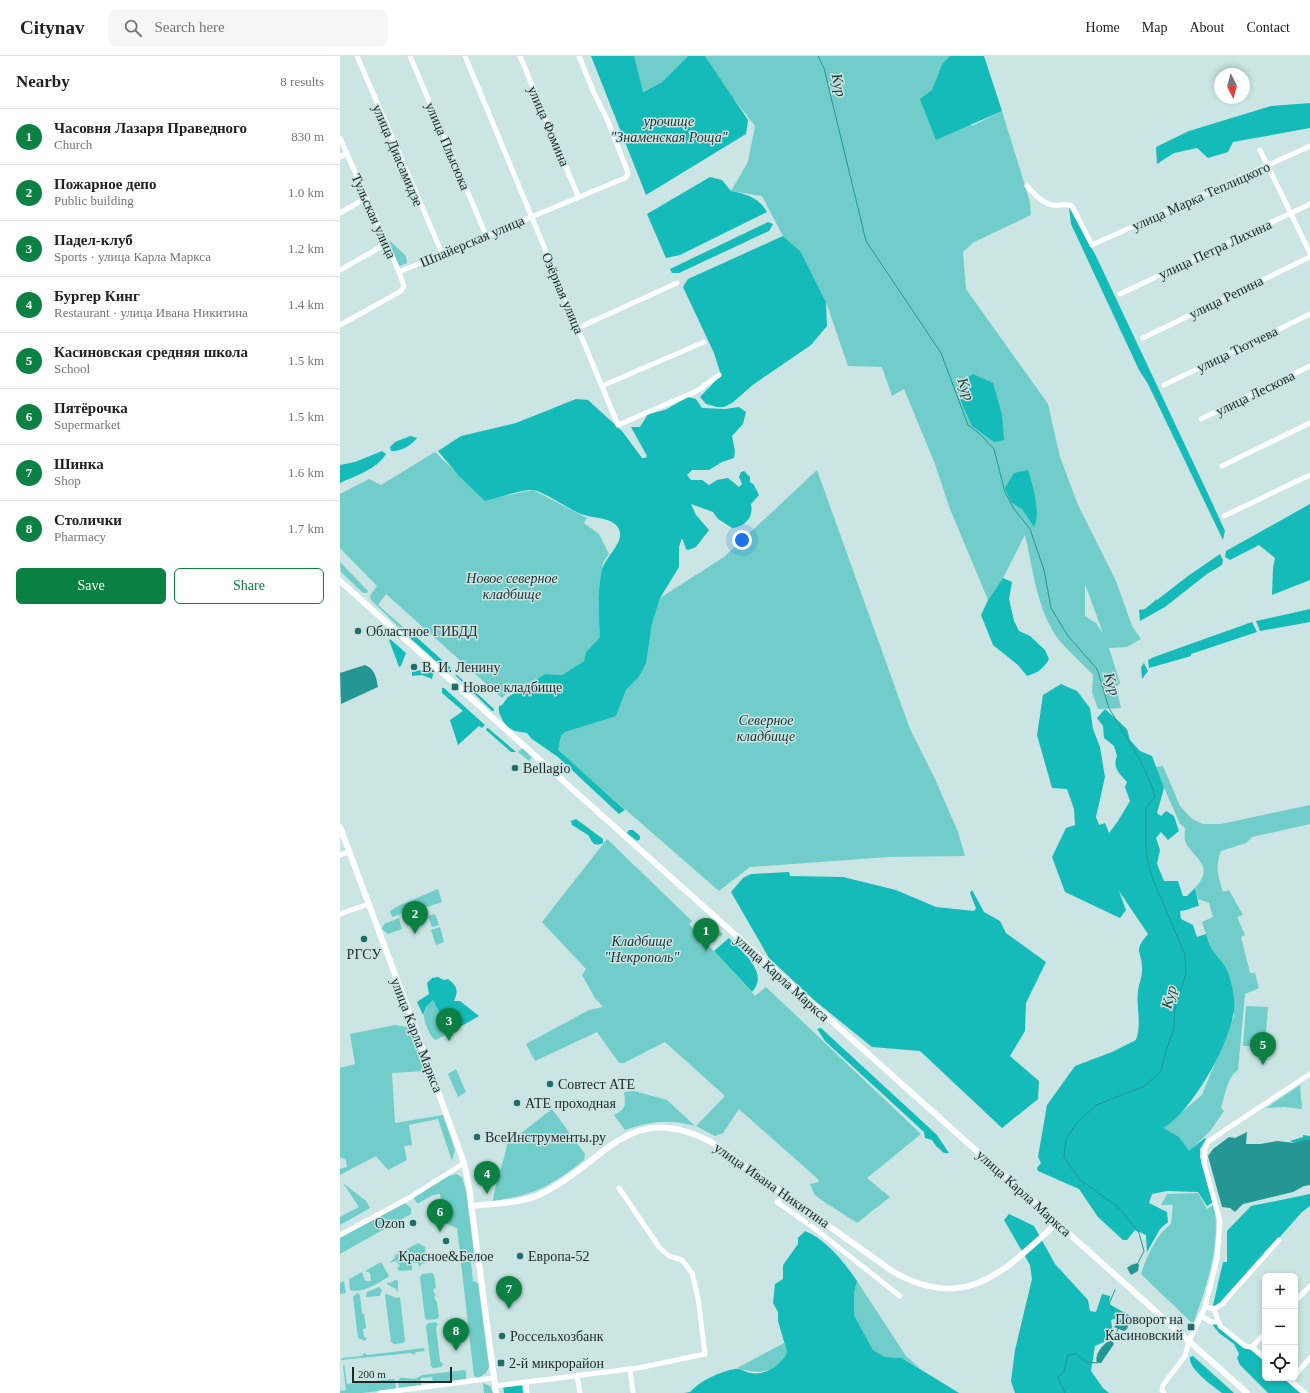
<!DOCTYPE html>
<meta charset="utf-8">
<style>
:root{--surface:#fff;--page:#f6f6f6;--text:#202124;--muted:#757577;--line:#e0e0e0;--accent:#0b8043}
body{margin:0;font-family:"Times New Roman",serif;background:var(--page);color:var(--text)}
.controls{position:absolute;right:12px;bottom:12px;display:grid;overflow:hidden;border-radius:6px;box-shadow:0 2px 6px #0003}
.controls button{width:36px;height:36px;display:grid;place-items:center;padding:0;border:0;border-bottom:1px solid var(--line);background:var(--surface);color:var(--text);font:20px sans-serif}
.compass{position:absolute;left:874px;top:12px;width:36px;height:36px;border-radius:50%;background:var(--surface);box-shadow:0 2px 6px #0003;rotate:174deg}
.scale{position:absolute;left:12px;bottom:10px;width:100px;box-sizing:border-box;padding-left:4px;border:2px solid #1e2827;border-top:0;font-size:11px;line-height:14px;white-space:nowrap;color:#1e2827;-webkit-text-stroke:3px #cae5e3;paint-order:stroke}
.you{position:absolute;left:402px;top:484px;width:14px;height:14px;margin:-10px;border:3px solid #fff;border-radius:50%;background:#1a73e8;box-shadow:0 0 0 6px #1a73e833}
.badge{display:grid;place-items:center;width:26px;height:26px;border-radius:50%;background:var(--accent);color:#fff;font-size:13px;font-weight:700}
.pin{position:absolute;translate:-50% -33px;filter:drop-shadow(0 1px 2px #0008)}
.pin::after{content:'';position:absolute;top:21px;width:14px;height:12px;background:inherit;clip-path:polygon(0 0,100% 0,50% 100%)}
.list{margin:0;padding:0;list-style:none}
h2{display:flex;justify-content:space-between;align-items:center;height:52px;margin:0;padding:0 16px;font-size:17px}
h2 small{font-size:13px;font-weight:400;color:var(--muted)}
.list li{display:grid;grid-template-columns:26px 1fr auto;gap:12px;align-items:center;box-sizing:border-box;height:56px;padding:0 16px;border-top:1px solid var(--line)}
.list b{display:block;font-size:15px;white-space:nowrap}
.list p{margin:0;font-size:13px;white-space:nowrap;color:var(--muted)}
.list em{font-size:13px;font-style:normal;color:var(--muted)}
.actions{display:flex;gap:8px;padding:12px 16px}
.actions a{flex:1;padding:9px 0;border:1px solid var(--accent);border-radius:6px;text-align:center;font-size:14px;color:var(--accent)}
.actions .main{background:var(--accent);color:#fff}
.icon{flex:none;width:22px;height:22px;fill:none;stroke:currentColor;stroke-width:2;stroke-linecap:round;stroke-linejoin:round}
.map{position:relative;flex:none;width:970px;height:1337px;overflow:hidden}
header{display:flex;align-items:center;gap:24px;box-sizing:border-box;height:56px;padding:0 20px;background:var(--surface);border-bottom:1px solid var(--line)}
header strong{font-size:19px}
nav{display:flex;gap:22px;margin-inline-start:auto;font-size:14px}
.search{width:280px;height:36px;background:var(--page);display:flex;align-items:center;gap:10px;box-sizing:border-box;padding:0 14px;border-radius:6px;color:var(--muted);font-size:15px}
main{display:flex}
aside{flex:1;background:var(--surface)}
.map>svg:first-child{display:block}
.green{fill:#71cdc9;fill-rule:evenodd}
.forest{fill:#14bbb8}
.water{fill:#249693}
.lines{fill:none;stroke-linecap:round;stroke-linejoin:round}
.stream{stroke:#249693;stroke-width:1}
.minor{stroke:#fff;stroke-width:5}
.major{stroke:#fff;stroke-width:6}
.poi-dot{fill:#226d6b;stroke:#cae5e3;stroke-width:1.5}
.labels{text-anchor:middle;stroke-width:3;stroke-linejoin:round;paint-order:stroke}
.park-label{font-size:14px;font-style:italic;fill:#18302f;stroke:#cae5e3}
.street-label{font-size:14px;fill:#1e2827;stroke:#cae5e3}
.poi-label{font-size:14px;fill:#1e2827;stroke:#cae5e3;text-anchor:start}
.water-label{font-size:15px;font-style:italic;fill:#1f3736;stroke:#cae5e3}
</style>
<header>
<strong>Citynav</strong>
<div class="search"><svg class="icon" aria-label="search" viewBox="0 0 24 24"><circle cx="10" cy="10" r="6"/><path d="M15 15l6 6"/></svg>Search here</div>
<nav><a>Home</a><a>Map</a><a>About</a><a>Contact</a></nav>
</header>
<main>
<aside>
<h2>Nearby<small>8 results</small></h2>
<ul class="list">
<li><span class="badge">1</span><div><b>Часовня Лазаря Праведного</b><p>Church</p></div><em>830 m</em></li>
<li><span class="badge">2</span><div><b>Пожарное депо</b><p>Public building</p></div><em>1.0 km</em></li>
<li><span class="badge">3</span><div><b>Падел-клуб</b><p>Sports · улица Карла Маркса</p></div><em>1.2 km</em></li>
<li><span class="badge">4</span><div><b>Бургер Кинг</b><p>Restaurant · улица Ивана Никитина</p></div><em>1.4 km</em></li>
<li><span class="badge">5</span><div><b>Касиновская средняя школа</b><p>School</p></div><em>1.5 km</em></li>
<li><span class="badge">6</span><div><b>Пятёрочка</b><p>Supermarket</p></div><em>1.5 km</em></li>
<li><span class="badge">7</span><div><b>Шинка</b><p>Shop</p></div><em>1.6 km</em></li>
<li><span class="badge">8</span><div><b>Столички</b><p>Pharmacy</p></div><em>1.7 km</em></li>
</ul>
<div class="actions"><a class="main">Save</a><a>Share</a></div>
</aside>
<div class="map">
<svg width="970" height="1337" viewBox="0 0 970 1337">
<rect width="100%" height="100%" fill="#cae5e3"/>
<g class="green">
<path d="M294,0H348L322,26L302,36Z"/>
<path d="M365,0H610L602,8L592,34L632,70L662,55L690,146L691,159L634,186L623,196L626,233L708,348L720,401L738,449L776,525L792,570L801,583L787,591L769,592L780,627L776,631L781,652L758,653L752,636L753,619C742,607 729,596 719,584C697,555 693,513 685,479L663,522L648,544L610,453L595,408L564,333L552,340L542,311L508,310L486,246L461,196L443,180L422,140L391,135L408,106L415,70L391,39ZM745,528L763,577L756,567L745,560Z"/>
<path d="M49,184L66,200L67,207L60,210L57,208Z"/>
<path d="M95,396L145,444L193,434L247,462L244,467L259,478L269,498L263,507L260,581L246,596L244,605L222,619L205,618L171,637L166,638L162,642L46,538L38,549L71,578L69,581L31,544L30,540L37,530L0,492V438L29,423L41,429Z"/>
<path d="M477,414L570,673L596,725L618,776L625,800L548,801L410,811L379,835L217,694L221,680L225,676L276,659L286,634L298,622L306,608L312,568L320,542L384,501Z"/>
<path d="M0,506L28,535L27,537H23L1,516Z"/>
<path d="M183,692L192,701L189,705L178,696Z"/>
<path d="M823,710L840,750L852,763L863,768H881L970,749V768L912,781L906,787L881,795C875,811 878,820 883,836L889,834L903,859L897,861L905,879L901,881L910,917H915L919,932L905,938L898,1014C887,1021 885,1040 881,1052L884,1055L871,1074L853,1092L855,1114L816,1078L862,1039L894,960L886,912L871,894L862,866L873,861L869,847L858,843L855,832C876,809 854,804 845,785C844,782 845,776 845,772L840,768L815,711Z"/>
<path d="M267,783L352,865L349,868L415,940L426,931L581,1078L527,1122L550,1141L517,1167L480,1143L474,1138L470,1128L479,1126L478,1123L399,1053L383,1077L375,1080L356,1070L385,1040L325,986L284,1007H279L257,976L195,1005L186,988L249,954L263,951L255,942L242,919L246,913L202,866Z"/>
<path d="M98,833L102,846L78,854L76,849L63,854L61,858L52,861L50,855L56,851Z"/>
<path d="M95,858L99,869L92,871L88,860Z"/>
<path d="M59,862L62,873L48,878L42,873L44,868Z"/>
<path d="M370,865L383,878L380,881L371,872L363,878L361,876L369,870L367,867Z"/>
<path d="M100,871L104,886L96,889L91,874Z"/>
<path d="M93,944L109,964L107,970L111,976L96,984C90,982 83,964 84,958C85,952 88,948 93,944Z"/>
<path d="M906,950L928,951L925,991L903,990Z"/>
<path d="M55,969L67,971L73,980L84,1015L52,1017L55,1067L103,1059L115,1094L112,1105L98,1063L69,1069L72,1089L64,1090L67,1104L48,1114L36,1100L0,1119V1113L7,1111L6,1104L0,1101V1012L15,1008L10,978Z"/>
<path d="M116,1013L126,1036L118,1041L108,1018Z"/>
<path d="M960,1029L962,1053L944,1051L926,1052Z"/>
<path d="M294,1035L327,1044L355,1070C328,1063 312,1065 285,1074L274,1059C286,1053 286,1049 284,1036Z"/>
<path d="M212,1053L245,1098L244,1104C211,1130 195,1139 153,1145C155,1125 164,1108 167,1088Z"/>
<path d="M116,1118L122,1121L126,1135L135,1206L131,1207L133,1225L138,1227L149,1311L146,1317L138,1322L134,1320L117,1172L104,1167L100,1138L93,1139L79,1147H77L74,1143L75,1140L109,1120Z"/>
<path d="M3,1127L26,1145L30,1152L0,1169V1161L19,1151Z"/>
<path d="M858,1137L867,1153L874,1148C881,1189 867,1230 853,1268L801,1218C807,1200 816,1179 831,1168L833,1149H821L827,1138Z"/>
<path d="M65,1147L71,1152V1158L0,1198V1181Z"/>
<path d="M78,1187L85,1191L86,1209L85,1207L81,1208V1210H79L78,1207H72V1214L59,1215L57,1212L60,1210L56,1205L49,1207L55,1202L54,1200Z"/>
<path d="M41,1206L49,1220L48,1221C39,1227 21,1238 10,1234L9,1223L22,1216L25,1225H31L30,1217L25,1215Z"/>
<path d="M92,1217L94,1219L96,1231L93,1234L94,1237L96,1238L94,1242L97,1246L99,1261L97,1263L87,1264L85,1262L80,1221L82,1218Z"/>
<path d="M55,1224L58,1225V1237L56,1233L47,1228L48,1226L50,1227Z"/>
<path d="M4,1225L6,1237L0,1238V1227Z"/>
<path d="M517,1225L566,1300L580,1312L562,1302L545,1301L533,1294L514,1259V1237Z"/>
<path d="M39,1231L42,1234L40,1240L26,1241L27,1236Z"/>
<path d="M17,1237L20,1239L22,1257L24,1258L26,1272L23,1273L24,1281L27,1282L25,1285L18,1282L13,1241Z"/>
<path d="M47,1238L57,1242L60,1241L65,1285L63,1287L54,1288L51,1286L45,1239Z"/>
<path d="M96,1266L98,1269L96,1271L100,1305L103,1308L101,1311L93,1312L91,1310L86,1270L88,1267Z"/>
<path d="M444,1287L447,1296C437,1318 418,1319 397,1312Z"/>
<path d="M84,1292L85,1295L76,1296L74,1299L71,1297L1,1304L2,1302L22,1300L24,1297L28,1299Z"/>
<path d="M4,1308L7,1328L54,1323L55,1324L56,1333L22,1337H0V1335L6,1334L3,1310Z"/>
<path d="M124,1314L126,1315V1323L93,1328L92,1321L81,1322V1329L59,1332L58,1325L60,1322C69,1321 73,1326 82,1319Z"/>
<path d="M143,1327L150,1330L153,1337H144Z"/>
</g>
<g class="forest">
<path d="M251,0H294L303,36L322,26L348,0H365L408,64L406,78L306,139Z"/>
<path d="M610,0H644L662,55L596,84L580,43L592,34L602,8Z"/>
<path d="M970,47V72L893,86L888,96L868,102L857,92L834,97L817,108L816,91L849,75L931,50Z"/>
<path d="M370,121L382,124L391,135C407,138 419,142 427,156L340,199L326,202L307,158Z"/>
<path d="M729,151L756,200L869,440L885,475L883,484L808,328L799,314L731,168Z"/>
<path d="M428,166L433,168L429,175L339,217H332L330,213Z"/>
<path d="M443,180L461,196L486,246L487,270L471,289L414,328L392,347L384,351H377L366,348L360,341L381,319L374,297L343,231L348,223Z"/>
<path d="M633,318L653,327L662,359L664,384L654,386L632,370L622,348L618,328Z"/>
<path d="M348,341L356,343L362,352L385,353L399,351L406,356L403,368L392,380L395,395L394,402L382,406L369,414H352L347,419L351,424H362L369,429L377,424L388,422L399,431L402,428L399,421L401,416L404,415L410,421V426L414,429L419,439L411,448C414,462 405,470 392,472L378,463L373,456L351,448L356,459L369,474L356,491L348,494L346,493L342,482L339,491V511L320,542L312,568L306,608L298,622L286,634L276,660L225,676L221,680L218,694L285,754L279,758L218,701L192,683L187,677C183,676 178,676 175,675C166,672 157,658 159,650L162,649L168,641L205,618L222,619L244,605L246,596L260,581C259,561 257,529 263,511C267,500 282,488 280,476C276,460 253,463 241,458C230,454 202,434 192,434C180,434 157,442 145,445L119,420L98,395L121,380L176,367L236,343L248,344L282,375L302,402H305L307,400L291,371H300L308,358L325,354Z"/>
<path d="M70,380L77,382C72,389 60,396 51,395L50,391L55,386Z"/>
<path d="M42,395L46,398C37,413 15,420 0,427V409L15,406Z"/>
<path d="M688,414C693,429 701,458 694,471L682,453L671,446L665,432L674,417Z"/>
<path d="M970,448V524L932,539L933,512L935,502L919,489L890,504L885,501L886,495Z"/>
<path d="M880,498L883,504L882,509L867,518L825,551L800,565L799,554L805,553L817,543V544L848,520Z"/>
<path d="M663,522L672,526L669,543L674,565L679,575L690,580L705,594L709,603C704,612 698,617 687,620L678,609L653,589L641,559L648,544Z"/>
<path d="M970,553V566L920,575L916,565Z"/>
<path d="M912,566L917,576L851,598V600L809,612L808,604L814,601Z"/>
<path d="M72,577L111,612L107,615L99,605L97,606L69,581Z"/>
<path d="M50,583L66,597L61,610L59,611L49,584Z"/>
<path d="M804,607L808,615L802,623L801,611Z"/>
<path d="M87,613L94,615L92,623L82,619L72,620V616Z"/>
<path d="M115,619H117L154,653V655H152Z"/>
<path d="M721,628L737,635L750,652L753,673L760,691L765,721L756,761L759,769L765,767L769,777L778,765L790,745L785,731L787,726C780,718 772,712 777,700L774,690L764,682L763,670L757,662L765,653L787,673L790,684L800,695L812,700L824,732L817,757L821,760L826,755L834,760L839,775L828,784L821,776L816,782L820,794L817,808L824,825H838L843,840H847L855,832L859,850C852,851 847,855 840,855L841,863L853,869L857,881L866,878C868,884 869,890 873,895C877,901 883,906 886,912C890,920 893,933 894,942C899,975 852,1057 823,1072L839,1081L849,1095L865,1082L866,1083L860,1093V1101L873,1146L867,1150L858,1136L827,1135L812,1138L809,1147L827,1156L828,1166L820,1173L807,1196L806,1179L795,1174L787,1184H783L758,1161L739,1133L698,1115L697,1112L701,1107L698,1101L707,1049L735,1010L772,996L796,984C802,967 796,952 798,935C799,927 803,919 802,911C801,892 793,896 808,878L779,835L786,854L780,862L725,836L712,801L726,772L735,769L734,753L727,733L712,732L697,679L703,639Z"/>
<path d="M102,632H104L145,669L142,672L139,670L118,689L110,664L123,655L102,637Z"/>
<path d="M147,672H148L176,696H171L146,674Z"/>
<path d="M236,763L263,783V787C252,792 252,784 248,779L232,769L231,765Z"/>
<path d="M289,774H293L300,780V783L297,785L287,777Z"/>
<path d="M449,816L450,820L503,821L556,834L596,851L634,855L636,852L630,837L632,834L644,856L660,865L666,877L706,906L686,947L685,975L670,1000L699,1025L698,1043L662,1072L580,995L532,991L474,944L429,902L391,836L403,822L411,818Z"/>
<path d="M389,882C402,896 430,917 412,936L374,895Z"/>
<path d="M98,921L104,924L108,923C117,930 119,934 114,945H120L139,960L111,976L107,970L109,964L101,959L93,944L86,951L83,959L77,946L89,938L87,927L92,922Z"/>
<path d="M481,972L597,1079L609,1097H604L596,1090L592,1084L585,1082L584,1076L485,985L477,973Z"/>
<path d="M963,1079L970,1080V1084H963L954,1087L950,1085L963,1081Z"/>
<path d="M970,1138V1150L962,1156L876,1253L873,1249L874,1245L883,1206H887V1175L911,1150Z"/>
<path d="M669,1158L694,1170L715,1208L748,1244L750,1255L756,1256L762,1238L770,1240L769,1248L796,1263L793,1268L781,1260L771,1264L773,1278L764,1286L755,1290L751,1315L763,1332L769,1337H675L671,1325L675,1294L692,1223L690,1209L664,1164Z"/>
<path d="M465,1175C487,1184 504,1206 517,1225L514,1237V1259L533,1294L545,1301L562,1302L619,1337H344L350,1336C361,1324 379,1316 395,1313C400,1312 405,1316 410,1317C425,1320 442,1309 447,1296L438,1265V1256L433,1247L435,1228L443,1223V1209L458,1188V1182Z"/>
<path d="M877,1267L905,1292L911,1294L925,1306V1322H943L960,1337H928L900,1309L897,1302L899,1298L894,1288L879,1277L872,1268Z"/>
<path d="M853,1300L894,1337H882C873,1330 848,1313 850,1301Z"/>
<path d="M182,1328L183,1337H164L163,1330Z"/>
</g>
<g class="water">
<path d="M25,609C35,613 36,621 38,631L1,648L0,617Z"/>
<path d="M907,1076L906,1088H920L938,1085L954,1087L963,1084H970V1129L964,1130L953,1136L903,1148L895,1156L890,1152L882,1151L868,1100L873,1093L889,1081L895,1082Z"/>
<path d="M798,1207L799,1209L798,1215L791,1219L787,1212L791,1209Z"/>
<path d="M779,1264L788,1270L787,1273L784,1275L774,1271Z"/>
<path d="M769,1285H772L774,1288L761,1307H757C754,1299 762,1289 769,1285Z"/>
</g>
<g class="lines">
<g class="stream">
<path d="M478,0L484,12L526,185L601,297L628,369L641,379L654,393L665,436L674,453L690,473L704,514L711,552L728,580L757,613L769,652L800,704L812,730L815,741L806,752V797L812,821L845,899L846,917L835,951L834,973L826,995L821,1015L805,1030L756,1049L736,1068L726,1083L724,1101L739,1123L779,1152L799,1177L804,1195L798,1207"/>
<path d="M775,1234L769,1248L781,1265"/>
<path d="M772,1285L776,1279L778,1272"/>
<path d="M725,1337L718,1322L724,1315L728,1299L736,1298L746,1306L757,1307"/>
</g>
<g class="minor">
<path d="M17,0L102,197"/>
<path d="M70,0L146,179"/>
<path d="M125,0L278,369L357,335L379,319"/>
<path d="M180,0L238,140"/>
<path d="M0,82L59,216"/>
<path d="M920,94L970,197"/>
<path d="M0,101L7,97"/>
<path d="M687,130C693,137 703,148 713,149C720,150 725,147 732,150L752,189L970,90"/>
<path d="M0,157L26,142"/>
<path d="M0,214L46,188"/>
<path d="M780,238L970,148"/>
<path d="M0,269L61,235L64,230L59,216L285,122L288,118L287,114L267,63L254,37L239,0"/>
<path d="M238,272L337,227"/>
<path d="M803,282L970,201"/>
<path d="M824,329L970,258"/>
<path d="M262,330L364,286"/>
<path d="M861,363L970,310"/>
<path d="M882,410L970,367"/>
<path d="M884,460L970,419"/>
<path d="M0,799L9,796"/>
<path d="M0,858L29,848"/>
<path d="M444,1137L437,1146L474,1172L560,1240"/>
<path d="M0,1179L69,1142L124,1107"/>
<path d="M955,1245L970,1230"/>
<path d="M865,1251L874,1253L880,1270L905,1290L912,1291L925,1277"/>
<path d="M874,1253L882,1248L939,1184"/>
<path d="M861,1260L871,1266H877"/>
<path d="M912,1291L925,1302"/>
<path d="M290,1313L293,1337"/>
<path d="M237,1319L240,1337"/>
<path d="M955,1319L970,1302"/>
<path d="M950,1324L965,1337"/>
<path d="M186,1326L187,1337"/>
<path d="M155,1330L298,1312L365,1298L358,1242L352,1217L342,1204L329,1200L319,1191L279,1132"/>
<path d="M40,1337L154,1322"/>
<path d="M824,1337L822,1334L823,1329L845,1300L849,1285L865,1251L877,1203L880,1165L864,1107L865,1093L868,1086L885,1074L970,1018"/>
</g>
<g class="major">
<path d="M0,525L907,1337"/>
<path d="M0,771L71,961L124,1107L129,1131L156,1337"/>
<path d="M131,1150C154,1147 182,1148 203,1137C267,1105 289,1043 371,1086L552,1215C626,1258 664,1215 717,1167"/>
</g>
</g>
<g class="poi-dot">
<circle cx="18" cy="575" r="4"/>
<circle cx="74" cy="611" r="4"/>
<rect x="111" y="627" width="8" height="8" rx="2"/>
<circle cx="175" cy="712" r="4"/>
<circle cx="24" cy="883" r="4"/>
<circle cx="210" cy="1028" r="4"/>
<circle cx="177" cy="1047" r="4"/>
<circle cx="137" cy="1081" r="4"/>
<circle cx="73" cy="1167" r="4"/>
<circle cx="106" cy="1185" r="4"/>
<circle cx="180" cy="1200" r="4"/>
<rect x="847" y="1267" width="8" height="8" rx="2"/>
<circle cx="162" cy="1280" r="4"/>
<rect x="157" y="1303" width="8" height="8" rx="2"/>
</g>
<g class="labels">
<g class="park-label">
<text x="329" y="70">урочище<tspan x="329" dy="16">"Знаменская Роща"</tspan></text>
<text x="172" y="527">Новое северное<tspan x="172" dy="16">кладбище</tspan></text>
<text x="426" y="669">Северное<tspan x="426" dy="16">кладбище</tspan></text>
<text x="302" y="890">Кладбище<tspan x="302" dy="16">"Некрополь"</tspan></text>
</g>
<g class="street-label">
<text transform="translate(209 70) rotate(67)" y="5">улица Фомина</text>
<text transform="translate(108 90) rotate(67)" y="5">улица Плысюка</text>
<text transform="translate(58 99) rotate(67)" y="5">улица Диасамидзе</text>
<text transform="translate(861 140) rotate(-24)" y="5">улица Марка Теплицкого</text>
<text transform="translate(34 160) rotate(66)" y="5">Тульская улица</text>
<text transform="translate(132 185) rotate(-23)" y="5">Шпайерская улица</text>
<text transform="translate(875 193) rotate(-25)" y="5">улица Петра Лихина</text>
<text transform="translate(223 237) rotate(67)" y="5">Озёрная улица</text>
<text transform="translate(886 241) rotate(-26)" y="5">улица Репина</text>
<text transform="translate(897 293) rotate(-26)" y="5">улица Тютчева</text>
<text transform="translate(915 337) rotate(-26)" y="5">улица Лескова</text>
<text transform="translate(442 922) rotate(42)" y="5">улица Карла Маркса</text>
<text transform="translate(77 979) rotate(69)" y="5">улица Карла Маркса</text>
<text transform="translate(432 1129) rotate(35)" y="5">улица Ивана Никитина</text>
<text transform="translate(684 1137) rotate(42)" y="5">улица Карла Маркса</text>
</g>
<g class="poi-label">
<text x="26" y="580">Областное ГИБДД</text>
<text x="82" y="616">В. И. Ленину</text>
<text x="123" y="636">Новое кладбище</text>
<text x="183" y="717">Bellagio</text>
<text x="24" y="903" text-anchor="middle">РГСУ</text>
<text x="218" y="1033">Совтест АТЕ</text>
<text x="185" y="1052">АТЕ проходная</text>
<text x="145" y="1086">ВсеИнструменты.ру</text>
<text x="65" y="1172" text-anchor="end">Ozon</text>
<text x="106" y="1205" text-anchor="middle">Красное&amp;Белое</text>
<text x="188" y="1205">Европа-52</text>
<text x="843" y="1268" text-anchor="end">Поворот на<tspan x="843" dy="16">Касиновский</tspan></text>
<text x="170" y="1285">Россельхозбанк</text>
<text x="169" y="1312">2-й микрорайон</text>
</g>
<g class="water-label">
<text transform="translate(499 29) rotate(77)" y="5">Кур</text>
<text transform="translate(626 333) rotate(70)" y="5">Кур</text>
<text transform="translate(772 628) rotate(72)" y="5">Кур</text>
<text transform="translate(829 941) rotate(-76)" y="5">Кур</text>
</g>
</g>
</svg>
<div class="controls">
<button>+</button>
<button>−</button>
<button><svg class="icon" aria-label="locate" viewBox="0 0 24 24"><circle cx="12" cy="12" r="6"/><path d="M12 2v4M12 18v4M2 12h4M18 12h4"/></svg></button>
</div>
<svg class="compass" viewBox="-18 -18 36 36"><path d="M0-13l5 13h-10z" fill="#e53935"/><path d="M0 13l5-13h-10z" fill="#757577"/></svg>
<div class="scale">200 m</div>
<div class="you"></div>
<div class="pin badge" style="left:366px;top:895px">1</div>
<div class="pin badge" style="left:75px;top:878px">2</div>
<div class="pin badge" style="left:109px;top:985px">3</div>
<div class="pin badge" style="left:147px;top:1138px">4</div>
<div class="pin badge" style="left:923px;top:1009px">5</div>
<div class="pin badge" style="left:100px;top:1176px">6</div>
<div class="pin badge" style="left:169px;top:1253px">7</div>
<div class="pin badge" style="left:116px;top:1295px">8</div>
</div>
</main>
